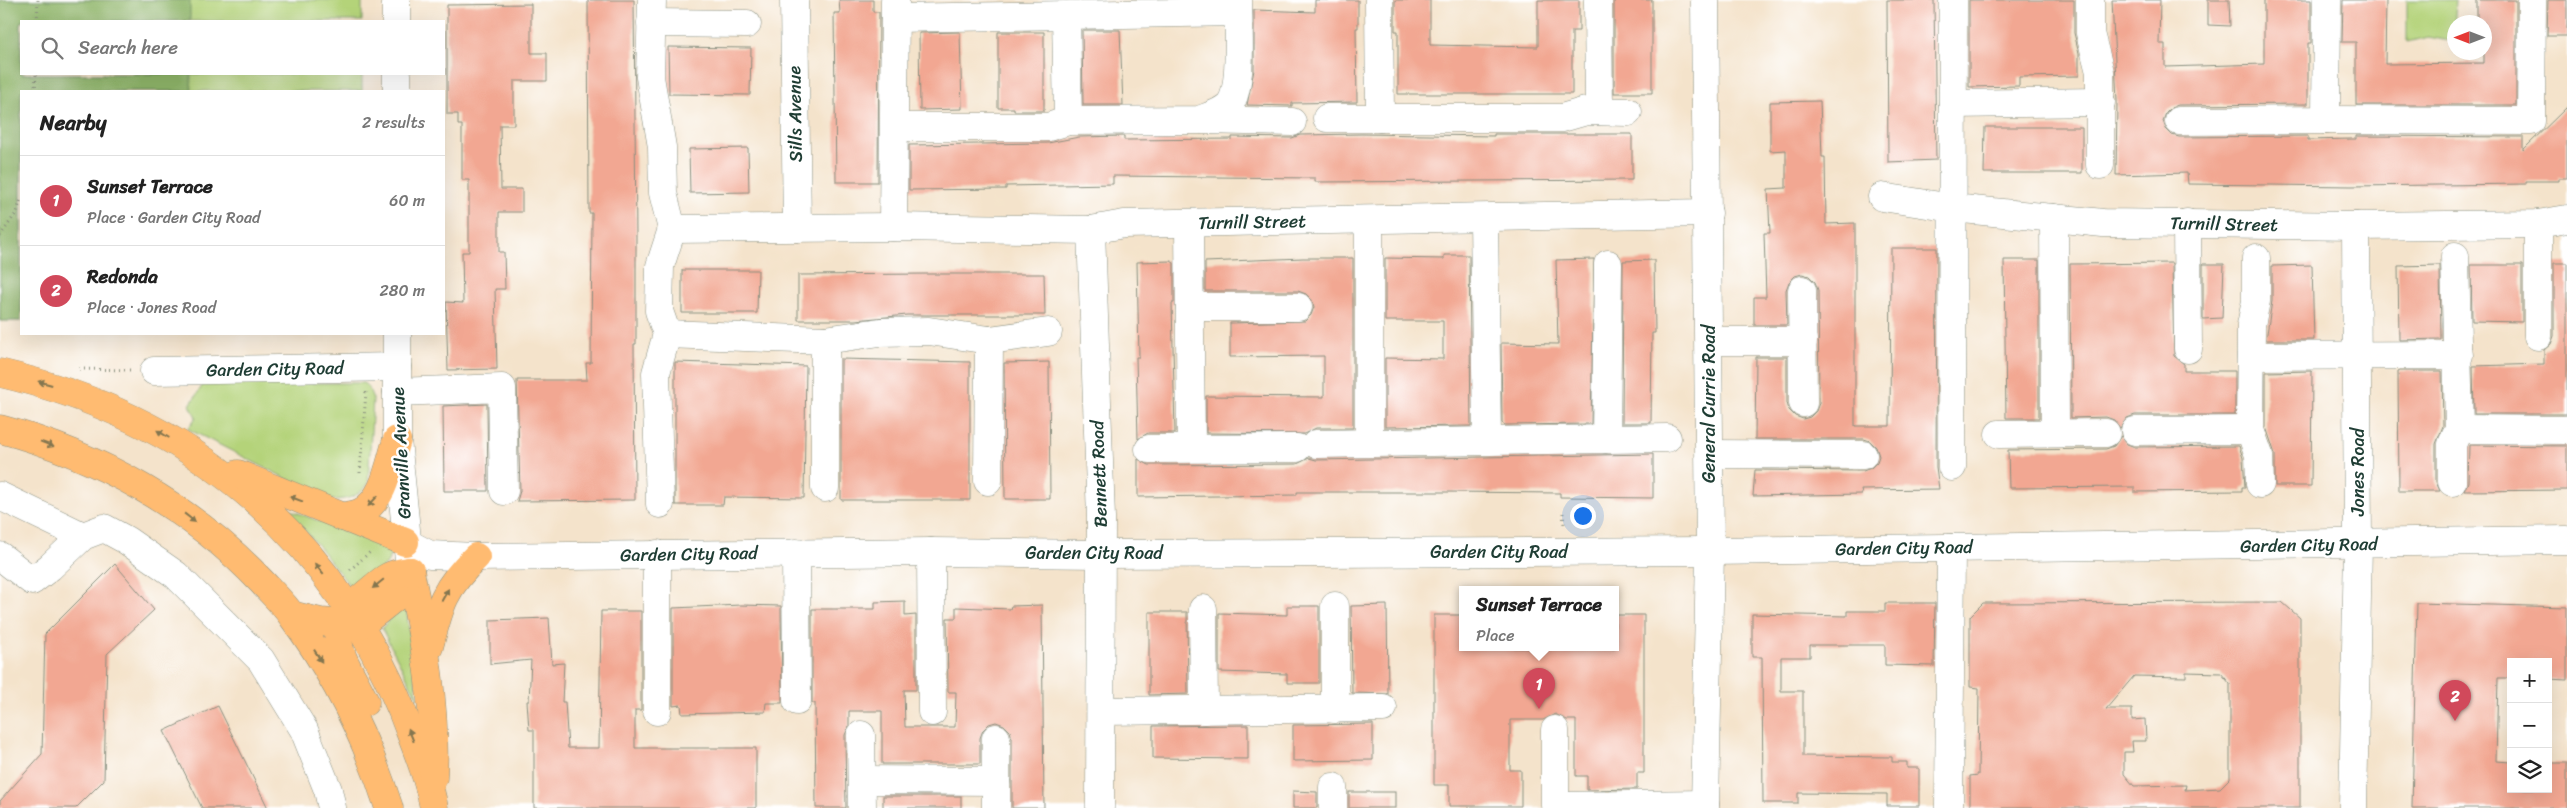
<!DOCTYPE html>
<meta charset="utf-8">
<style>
:root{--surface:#fff;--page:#f6f6f6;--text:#222;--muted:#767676;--line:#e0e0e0;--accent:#d1495b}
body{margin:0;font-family:Sriracha,sans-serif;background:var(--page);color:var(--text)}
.controls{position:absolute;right:15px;bottom:15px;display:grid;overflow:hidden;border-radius:0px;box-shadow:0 5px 20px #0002}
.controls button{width:45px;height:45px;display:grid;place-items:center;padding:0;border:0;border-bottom:1px solid var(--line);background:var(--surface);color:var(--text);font:25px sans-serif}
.compass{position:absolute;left:2447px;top:15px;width:45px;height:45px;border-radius:50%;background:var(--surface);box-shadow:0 5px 20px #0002;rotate:270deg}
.you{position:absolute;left:1582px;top:515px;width:18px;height:18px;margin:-12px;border:4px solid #fff;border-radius:50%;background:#1a73e8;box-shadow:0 0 0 8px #1a73e833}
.badge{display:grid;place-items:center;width:32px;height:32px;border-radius:50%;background:var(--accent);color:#fff;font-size:16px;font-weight:700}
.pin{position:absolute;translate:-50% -41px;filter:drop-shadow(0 1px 2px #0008)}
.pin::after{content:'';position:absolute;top:26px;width:18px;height:15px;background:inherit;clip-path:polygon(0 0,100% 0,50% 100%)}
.popup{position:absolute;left:1459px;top:586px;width:160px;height:65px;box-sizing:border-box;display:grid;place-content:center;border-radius:0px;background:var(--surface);filter:drop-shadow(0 1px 4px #0005);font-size:16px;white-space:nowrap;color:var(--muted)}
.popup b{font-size:19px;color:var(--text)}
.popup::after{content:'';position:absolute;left:50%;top:100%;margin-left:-10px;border:10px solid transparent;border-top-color:var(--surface)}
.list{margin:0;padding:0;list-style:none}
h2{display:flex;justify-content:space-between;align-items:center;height:65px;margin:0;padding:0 20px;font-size:21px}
h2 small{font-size:16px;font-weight:400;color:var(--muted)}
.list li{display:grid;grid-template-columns:32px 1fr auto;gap:15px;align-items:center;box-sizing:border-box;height:90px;padding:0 20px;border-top:1px solid var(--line)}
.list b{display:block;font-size:19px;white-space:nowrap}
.list p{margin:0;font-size:16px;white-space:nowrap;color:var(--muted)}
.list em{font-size:16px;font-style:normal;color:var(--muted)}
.icon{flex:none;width:28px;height:28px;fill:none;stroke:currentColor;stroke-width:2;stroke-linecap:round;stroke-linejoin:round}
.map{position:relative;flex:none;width:2567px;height:808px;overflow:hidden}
.search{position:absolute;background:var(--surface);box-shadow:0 5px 20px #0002;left:20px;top:20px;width:425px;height:55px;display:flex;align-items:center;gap:12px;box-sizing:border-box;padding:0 18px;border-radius:0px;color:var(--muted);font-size:19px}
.panel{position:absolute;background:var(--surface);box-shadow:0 5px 20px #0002;left:20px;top:90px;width:425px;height:245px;border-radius:0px}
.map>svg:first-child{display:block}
.green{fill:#b4d379;stroke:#6a8856}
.forest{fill:#8fb569;stroke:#57794e}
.building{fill:#f2a792;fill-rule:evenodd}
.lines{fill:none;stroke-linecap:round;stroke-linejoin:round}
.minor-casing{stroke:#8a9080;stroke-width:29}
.major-casing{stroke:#8a9080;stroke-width:29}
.path{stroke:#8a9080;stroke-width:3;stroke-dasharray:1 4;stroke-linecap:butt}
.minor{stroke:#fff;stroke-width:28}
.major{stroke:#ffbb71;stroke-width:28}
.oneway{fill:#84764f}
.labels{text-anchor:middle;stroke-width:5;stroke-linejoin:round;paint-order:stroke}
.street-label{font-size:18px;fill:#1f3d34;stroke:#fff}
</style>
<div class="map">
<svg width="2567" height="808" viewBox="0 0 2567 808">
<rect width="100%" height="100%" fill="#fff"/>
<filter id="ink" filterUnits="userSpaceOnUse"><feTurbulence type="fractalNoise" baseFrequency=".02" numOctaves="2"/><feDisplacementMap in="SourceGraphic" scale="10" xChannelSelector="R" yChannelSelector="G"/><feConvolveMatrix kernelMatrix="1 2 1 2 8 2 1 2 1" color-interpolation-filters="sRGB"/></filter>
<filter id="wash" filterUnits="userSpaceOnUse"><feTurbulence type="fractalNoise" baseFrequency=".0096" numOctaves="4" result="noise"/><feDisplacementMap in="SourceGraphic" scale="20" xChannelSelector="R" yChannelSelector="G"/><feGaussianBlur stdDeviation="1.12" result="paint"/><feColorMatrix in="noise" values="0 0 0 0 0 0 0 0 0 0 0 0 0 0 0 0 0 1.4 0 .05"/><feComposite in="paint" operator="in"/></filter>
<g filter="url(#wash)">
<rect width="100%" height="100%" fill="#f4e3cb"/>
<g class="green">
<path d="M0,0H362V21H21V74H362V91H21V321H0Z"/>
<path d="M2407,0H2456L2454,31L2450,41L2428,37L2407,42Z"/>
<path d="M204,383H363L368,386L373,399L368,484C357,498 346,500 329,500L188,429L196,417L190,405Z"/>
<path d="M283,507L392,550L387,564L354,591L310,536Z"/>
<path d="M406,606L418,699L382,629L391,616Z"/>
</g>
<path class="forest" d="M0,0H190V21H21V74H191V91H21V321H0Z"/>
<g id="blocks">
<g class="building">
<path d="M588,0H634L636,238V344H634L635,500L517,501L520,491L517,380H587L586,363H591L592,213H589Z"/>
<path d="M839,0H873V12H879L878,182H836L834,13H840Z"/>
<path d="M1315,0H1358V28H1356L1357,102L1292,103V106L1247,105L1254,70V10L1315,12Z"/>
<path d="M1395,0H1430V45L1538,47V0H1579V31H1572V94H1398V31H1395Z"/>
<rect x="1614" y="0" width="38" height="93"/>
<path d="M1887,0H1934L1936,160L1888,162Z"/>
<path d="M1969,0H2074V33L2079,53V76L2019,77V86L1969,87Z"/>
<path d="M2112,0H2160L2159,44H2165V67L2264,64V0H2311V43H2308V104L2178,105L2171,108L2166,113L2163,121L2166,129L2172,135L2179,137L2308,136V140L2351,139H2356V136L2523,137V150L2567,107V178H2559V181H2526V184L2351,186L2188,184L2187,173L2116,175L2117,101Z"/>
<path d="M2208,0H2229L2230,26L2208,25Z"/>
<path d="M2343,0H2386L2385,64L2484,63V22H2477V0H2516V105H2356V42H2342Z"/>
<path d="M2548,0H2567V36H2547Z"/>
<path d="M531,4V53H547V81H514V125H500L501,189H522V212H499V252H504L505,289H495L497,369L448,370L446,302L463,303L462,252H469V180H462V125H458V114H447V5Z"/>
<path d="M1082,30H1120L1123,105H1083Z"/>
<path d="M960,32L962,109L920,110L919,33Z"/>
<path d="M998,32H1044V111H1014V108H998Z"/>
<path d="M668,47L751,48L750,95L669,94Z"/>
<path d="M1820,101L1822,157H1825L1826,224L1855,223V426H1890L1891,248H1937L1936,467L1939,489L1861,490L1862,494L1753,496L1755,470L1863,471L1871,468L1877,462L1879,456L1876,447L1870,441L1864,439H1755L1756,357H1787V403L1789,410L1795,416L1803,419L1810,417L1816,411L1819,403L1818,290L1815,282L1809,276L1802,274L1795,276L1789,282L1786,290L1787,325H1754V297H1766L1764,233H1770L1768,189L1786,188V150L1770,151V102Z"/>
<path d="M1985,127H2082V173H1984Z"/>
<path d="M1362,134L1494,136V134H1632V180L1315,182V178L1113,176V184L1006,186V189L909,190V145L1048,143L1079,137L1124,136V140L1232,139V137L1292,138L1300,135Z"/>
<path d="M748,148L749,192L690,193L689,149Z"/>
<path d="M1444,255H1469L1471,426L1385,427V358L1443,359V321H1385V258L1444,259Z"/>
<path d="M1303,258H1353V428H1316L1304,434L1206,433V396L1324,397V356L1230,357V323L1305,321L1311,315L1314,307L1312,300L1306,294L1298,291H1205V262Z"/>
<path d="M1594,259L1591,424L1505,425L1502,423L1501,343L1558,344L1556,260Z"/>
<path d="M1654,260L1655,333H1652L1651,423H1622L1623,261Z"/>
<path d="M2004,260H2039V418H2006Z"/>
<path d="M1171,261L1174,263V303H1172L1175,433H1148L1138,439L1136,357H1139L1137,262Z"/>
<path d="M2172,263L2174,356L2184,364V371H2235V415H2135L2127,418L2120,428L2114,420L2106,417L2071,418L2070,264Z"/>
<path d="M2554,263H2567V414H2474L2473,366L2544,364V350L2551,344L2554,336Z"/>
<path d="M2203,264H2224L2222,318L2203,319Z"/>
<path d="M2312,265L2314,340H2266L2272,301V266Z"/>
<path d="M2440,265L2441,339L2399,340L2398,266Z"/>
<path d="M2471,265H2522V322L2472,321Z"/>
<path d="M682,270H758L757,313H682Z"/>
<path d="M927,274H1044L1045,315H907L855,320H798V275Z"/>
<path d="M841,359L970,362V500H841Z"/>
<path d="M675,362L806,366L804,498L724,497L723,505H675Z"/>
<path d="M1049,362L1050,499H1005L1004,363Z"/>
<path d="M2312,371L2311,486H2275V454L2266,427V372Z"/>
<path d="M2400,371H2442L2443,426L2436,444V482L2440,491H2399L2398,372Z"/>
<path d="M487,404L488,491H444L443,406Z"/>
<path d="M2121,436L2127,444L2135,447L2239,446L2243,458L2245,487H2242V491L2134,492V487L2009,488L2008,450L2106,449L2114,446Z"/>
<path d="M2469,445L2567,446V490L2464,491L2468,482Z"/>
<path d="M1653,454V498L1560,497V493L1446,492H1297V495L1138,497V459L1149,465L1297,464L1309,458L1316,460Z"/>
<path d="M115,564L154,610L107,654L104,780L76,808H0V801L42,754L45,634Z"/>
<path d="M905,601V616L916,615V690H904L905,727H955L956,692H948L947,618H956V607L1010,609L1011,606L1042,605L1044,808H1012V738L1010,731L1004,725L996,722L989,724L983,730L980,738V764H882V711H849V726L845,735L846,808H816L815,703H812V609H875V602Z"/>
<path d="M2282,602L2300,618V808H1970V776L1978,775L1979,688L1970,687V616L1983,603ZM2186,672L2221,673L2230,684V778L2220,788L2185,790L2186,785L2134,786L2124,774V752H2133L2132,741H2146L2145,719L2132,720V709H2106L2134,676L2186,677Z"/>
<path d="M1885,603H1935L1934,666L1885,665V645H1810V657H1781V691H1803V756L1892,757V762H1907V768H1919V806H1887V794L1798,793V803H1763L1762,657H1752V614L1847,616V611H1885Z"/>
<path d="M2417,603L2567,607V680L2548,679V662H2511V678H2498L2496,761L2511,762V789H2548V763H2567V808H2412Z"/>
<path d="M741,605L781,606L782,703H766L765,712L682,714L681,705L673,706V608Z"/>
<path d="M1387,605L1388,694L1352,693L1351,606Z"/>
<path d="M1287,606H1319V683H1287V674L1219,672V613L1287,615Z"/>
<path d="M601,611H641V710H635V748H756V808H534V730H529L527,701H529L531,660L490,664V620L549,618L552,664L564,663L562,702H565L568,748H599Z"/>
<path d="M1149,612H1187L1188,694L1149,695Z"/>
<path d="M1434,615H1463V648H1615V615H1644V773H1637V789L1587,790V776H1576V720H1567L1555,714L1543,720H1510V770H1521V806H1449V785H1434Z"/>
<path d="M218,706L268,808H202L164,731Z"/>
<path d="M1373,724V760L1293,761V725Z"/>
<path d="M1248,725V759L1153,758V726Z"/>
<path d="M1293,791L1317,792V808H1293Z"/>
<rect x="1349" y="792" width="46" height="16"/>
<rect x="883" y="796" width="78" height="12"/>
</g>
</g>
</g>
<g filter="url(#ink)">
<use href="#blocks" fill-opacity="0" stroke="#8a9080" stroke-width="1"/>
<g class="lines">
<defs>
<g id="minor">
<path d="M396,0V21"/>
<path d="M652,0L650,77L662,147L663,193L672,229L660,266L659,311L667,334L656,373L660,504"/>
<path d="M794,0L797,228"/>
<path d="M1379,0L1380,118"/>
<path d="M1598,0L1599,111"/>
<path d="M2090,0V33L2100,72V165"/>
<path d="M1066,15L1068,121"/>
<path d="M895,18L1238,12"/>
<path d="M651,23L747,24"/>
<path d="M397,74V91"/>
<path d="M1953,104L2101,102"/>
<path d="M1327,118H1562L1586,111L1628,112"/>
<path d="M1203,120L1292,122"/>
<path d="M2326,120L2531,121L2532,0"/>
<path d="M2179,121L2326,120L2327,0"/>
<path d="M895,127H1048L1068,121L1199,120C1209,116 1222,113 1230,104C1243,86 1238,24 1238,0"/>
<path d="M1882,197L1953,208L2103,223L2356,226L2538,224L2567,219"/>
<path d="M1484,218L1487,439"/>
<path d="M2054,218L2055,433"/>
<path d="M1369,220V442"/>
<path d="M2187,223L2188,349"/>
<path d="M1189,224L1191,448"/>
<path d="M2538,224V336"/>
<path d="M893,227L895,0"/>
<path d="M672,229L893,227L1091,230L1124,224L1708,213"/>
<path d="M1091,230L1101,518L1100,808"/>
<path d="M2256,258V301L2251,325L2250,430L2259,455L2260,484"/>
<path d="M1802,290L1803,403"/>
<path d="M1190,307H1298"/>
<path d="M397,334V440L409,560"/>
<path d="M667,334L825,340L880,332L929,331L989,340L1048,332"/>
<path d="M825,340V488"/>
<path d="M1709,341H1803"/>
<path d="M2251,356L2459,355"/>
<path d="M154,371L397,367"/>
<path d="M397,392L502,388L504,491"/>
<path d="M2459,429L2567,430"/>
<path d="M2135,431L2250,430"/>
<path d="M1999,434L2106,433"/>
<path d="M1606,439L1608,264"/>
<path d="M1316,444L1667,438"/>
<path d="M1149,449L1297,448"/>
<path d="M1710,454L1863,455"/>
<path d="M1952,467L1953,0"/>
<path d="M988,481L989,340"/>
<path d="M2452,482V444L2459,429L2455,256"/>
<path d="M0,496L83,536"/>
<path d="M405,542L430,555L476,557L931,552L1101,554L1710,551L2567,540"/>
<path d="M931,552L932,712"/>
<path d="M796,553L797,701"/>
<path d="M0,556L32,581L50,567L83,536L104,528L126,540L176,575L261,660L304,730L328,790L332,808"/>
<path d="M1335,606V709"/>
<path d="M1203,609L1204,710"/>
<path d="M657,711V554"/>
<path d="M1101,711L1383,708"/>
<path d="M1555,730V806L1705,804"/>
<path d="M861,735L862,808"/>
<path d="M996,738V808"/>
<path d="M862,780L996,781"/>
<path d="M1333,787V808"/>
<path d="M1705,808L1710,551L1705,0"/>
<path d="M1949,808L1951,548"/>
<path d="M2353,808L2358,544L2356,226"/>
</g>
<g id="major">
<path d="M0,373C189,417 328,530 402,711C414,743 428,775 434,808"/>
<path d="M0,429C99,455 192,508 262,582C272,593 284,604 292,616C335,674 367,739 389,808"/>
<path d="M238,474L405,542"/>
<path d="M342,517C348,515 355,515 361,512C385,499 389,464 397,440"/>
<path d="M410,571C424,639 437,709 433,778"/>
<path d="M292,615L321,622L360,625L398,595L410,571"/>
<path d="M429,647C440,604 444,588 476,557"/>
<path d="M365,702C343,656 317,633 367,593C384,579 387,574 410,571"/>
</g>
</defs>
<use href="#minor" class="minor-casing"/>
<use href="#major" class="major-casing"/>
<g class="path">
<path d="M37,21L38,0"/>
<path d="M35,91L36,74"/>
<path d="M0,236L17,212L21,198"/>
<path d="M79,369L130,370"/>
<path d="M360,473L366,392"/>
<path d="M1563,513L1564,525"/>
<path d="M350,570L370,552"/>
</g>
<use href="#minor" class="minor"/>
<use href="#major" class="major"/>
</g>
<defs><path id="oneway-solid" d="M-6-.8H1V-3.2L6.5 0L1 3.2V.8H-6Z" transform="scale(1.25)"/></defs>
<g class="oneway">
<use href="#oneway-solid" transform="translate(45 383) rotate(-165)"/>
<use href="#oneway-solid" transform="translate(163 434) rotate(-148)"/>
<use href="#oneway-solid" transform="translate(47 444) rotate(21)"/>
<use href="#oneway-solid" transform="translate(296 499) rotate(-159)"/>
<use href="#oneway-solid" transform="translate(373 501) rotate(133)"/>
<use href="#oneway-solid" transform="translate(190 518) rotate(38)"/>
<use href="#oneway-solid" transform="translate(319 569) rotate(-128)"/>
<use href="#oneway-solid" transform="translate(378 584) rotate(141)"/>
<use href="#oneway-solid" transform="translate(445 595) rotate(-61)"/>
<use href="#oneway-solid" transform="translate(318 656) rotate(58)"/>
<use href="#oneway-solid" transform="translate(411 735) rotate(-112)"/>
</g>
</g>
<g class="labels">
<g class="street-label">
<text transform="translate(795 114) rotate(-91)" y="6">Sills Avenue</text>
<text transform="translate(1252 222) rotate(-1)" y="6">Turnill Street</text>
<text transform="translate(2224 224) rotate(1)" y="6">Turnill Street</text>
<text transform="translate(275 369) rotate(-1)" y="6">Garden City Road</text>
<text transform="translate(1709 404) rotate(-90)" y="6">General Currie Road</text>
<text transform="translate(401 453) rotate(-93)" y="6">Granville Avenue</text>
<text transform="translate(2358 472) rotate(-90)" y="6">Jones Road</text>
<text transform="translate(1099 474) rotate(-92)" y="6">Bennett Road</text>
<text transform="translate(2309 545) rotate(-1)" y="6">Garden City Road</text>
<text transform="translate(1904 548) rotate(-1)" y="6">Garden City Road</text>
<text x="1499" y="558">Garden City Road</text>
<text x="1094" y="559">Garden City Road</text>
<text transform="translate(689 554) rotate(-1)" y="6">Garden City Road</text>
</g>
</g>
</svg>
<div class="controls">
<button>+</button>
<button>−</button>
<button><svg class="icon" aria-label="layers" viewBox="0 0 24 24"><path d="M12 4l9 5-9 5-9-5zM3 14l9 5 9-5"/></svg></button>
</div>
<svg class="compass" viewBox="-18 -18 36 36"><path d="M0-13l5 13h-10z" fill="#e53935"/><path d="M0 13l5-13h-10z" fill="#767676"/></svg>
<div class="you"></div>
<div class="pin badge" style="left:1539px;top:709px">1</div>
<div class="popup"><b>Sunset Terrace</b>Place</div>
<div class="pin badge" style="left:2455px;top:721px">2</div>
<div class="search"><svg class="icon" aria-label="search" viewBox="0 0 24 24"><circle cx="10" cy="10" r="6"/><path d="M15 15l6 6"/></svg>Search here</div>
<section class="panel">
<h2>Nearby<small>2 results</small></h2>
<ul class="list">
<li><span class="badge">1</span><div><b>Sunset Terrace</b><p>Place · Garden City Road</p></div><em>60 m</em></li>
<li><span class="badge">2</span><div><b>Redonda</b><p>Place · Jones Road</p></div><em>280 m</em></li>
</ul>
</section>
</div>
